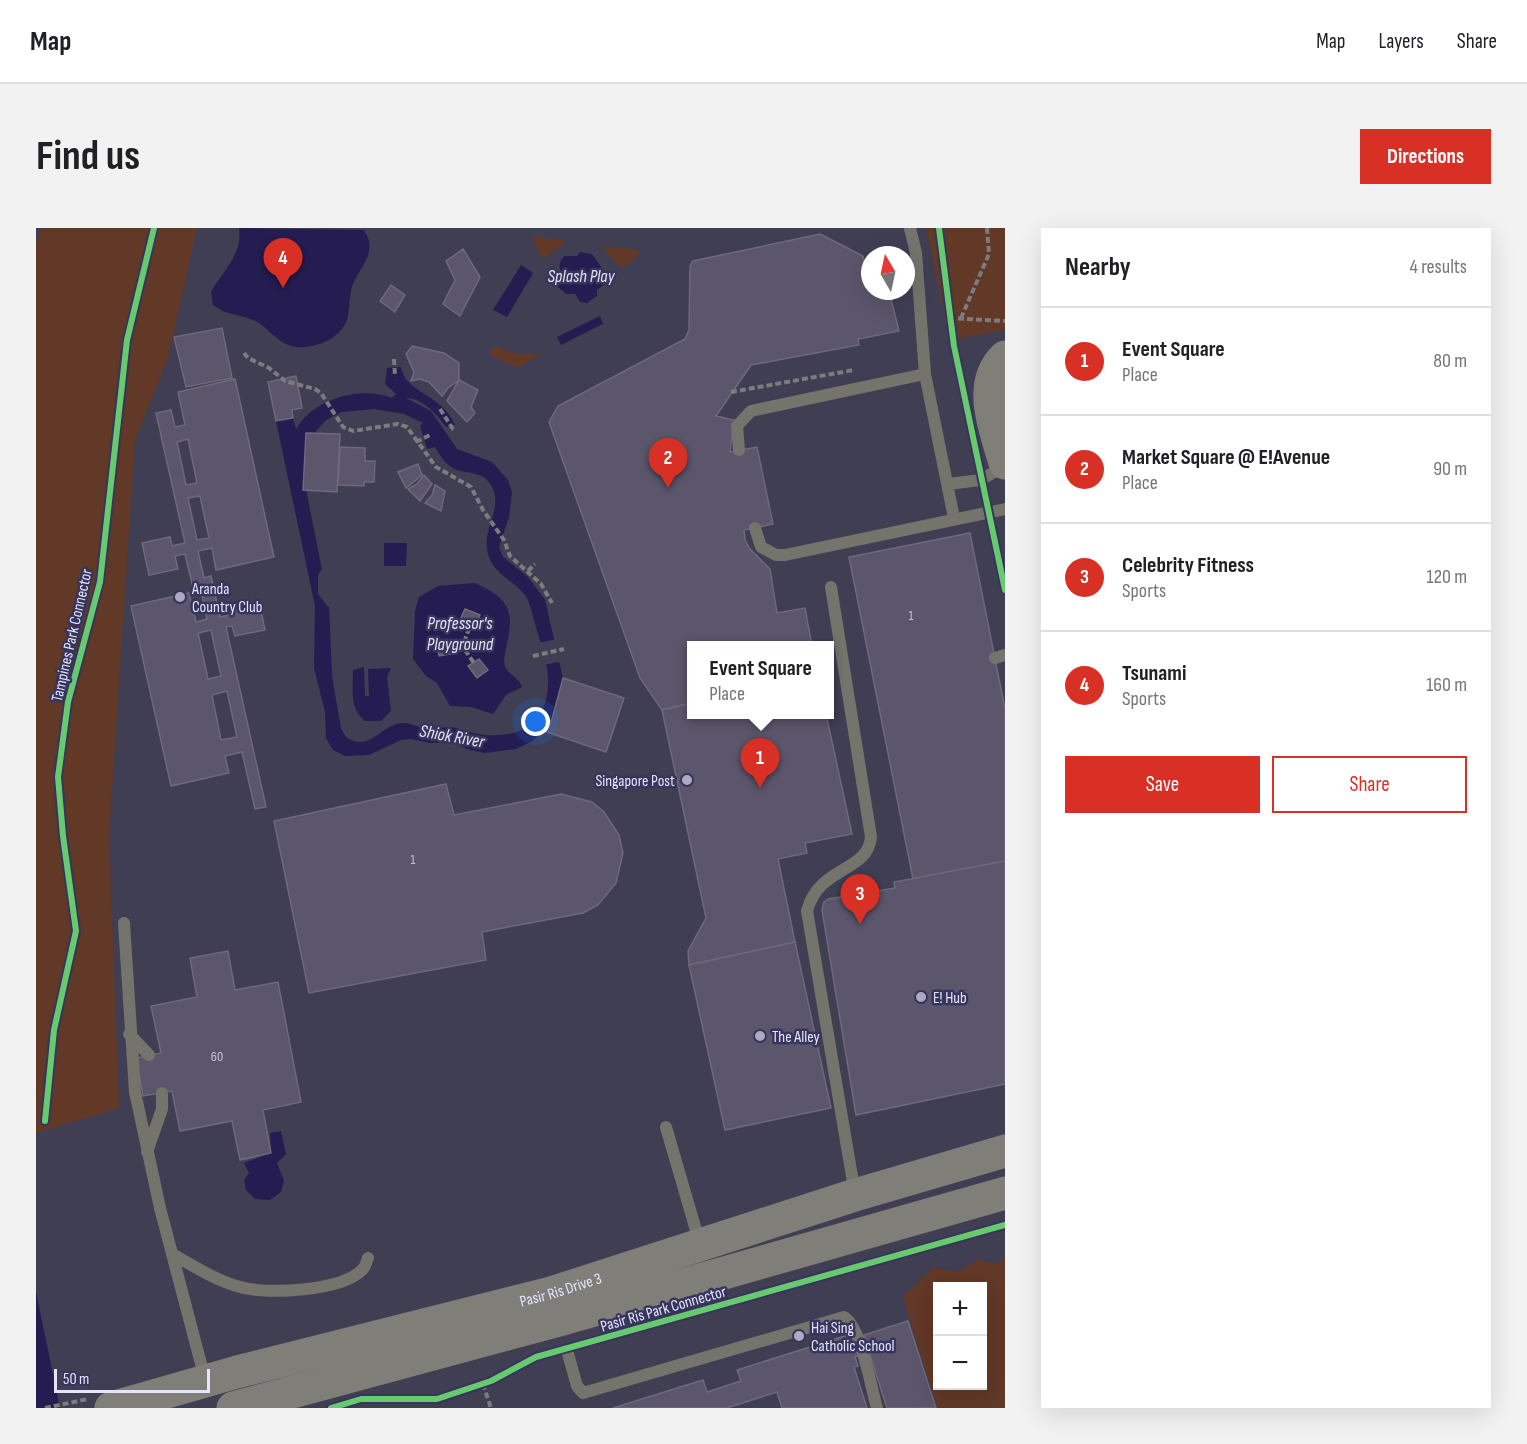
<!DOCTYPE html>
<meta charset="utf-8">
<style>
:root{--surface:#fff;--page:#f2f2f2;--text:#202124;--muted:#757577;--line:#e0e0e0;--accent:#d93025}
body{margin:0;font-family:"Sofia Sans Condensed",sans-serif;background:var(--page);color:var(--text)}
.controls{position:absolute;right:18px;bottom:18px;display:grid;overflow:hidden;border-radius:0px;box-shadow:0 6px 24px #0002}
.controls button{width:54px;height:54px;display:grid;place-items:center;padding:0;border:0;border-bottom:2px solid var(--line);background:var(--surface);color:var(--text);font:30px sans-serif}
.compass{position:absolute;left:825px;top:18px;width:54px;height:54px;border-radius:50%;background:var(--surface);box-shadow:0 6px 24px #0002;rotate:351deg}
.scale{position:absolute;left:18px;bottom:15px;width:156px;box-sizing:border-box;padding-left:6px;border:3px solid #e4e4fd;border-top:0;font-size:16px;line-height:21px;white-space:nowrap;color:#e4e4fd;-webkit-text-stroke:4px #37355c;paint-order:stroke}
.you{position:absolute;left:500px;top:494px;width:21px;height:21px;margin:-15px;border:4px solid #fff;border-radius:50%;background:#1a73e8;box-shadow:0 0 0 9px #1a73e833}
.badge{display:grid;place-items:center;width:39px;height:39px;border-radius:50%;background:var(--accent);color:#fff;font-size:20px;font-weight:700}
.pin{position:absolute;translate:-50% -50px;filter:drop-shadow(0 2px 3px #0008)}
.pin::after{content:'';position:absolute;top:32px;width:21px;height:18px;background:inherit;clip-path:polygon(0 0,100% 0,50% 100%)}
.popup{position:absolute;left:651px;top:413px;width:147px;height:78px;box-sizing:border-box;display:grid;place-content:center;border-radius:0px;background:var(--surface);filter:drop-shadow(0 2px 4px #0005);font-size:20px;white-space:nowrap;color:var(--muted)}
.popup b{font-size:22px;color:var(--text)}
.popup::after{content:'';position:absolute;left:50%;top:100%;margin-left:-12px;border:12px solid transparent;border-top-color:var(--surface)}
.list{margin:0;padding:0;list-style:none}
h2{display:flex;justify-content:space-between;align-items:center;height:78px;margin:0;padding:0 24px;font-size:26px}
h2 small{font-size:20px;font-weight:400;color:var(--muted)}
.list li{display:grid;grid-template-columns:39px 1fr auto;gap:18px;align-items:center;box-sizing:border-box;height:108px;padding:0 24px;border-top:2px solid var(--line)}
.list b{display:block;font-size:22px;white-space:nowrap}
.list p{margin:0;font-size:20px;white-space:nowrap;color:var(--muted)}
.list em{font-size:20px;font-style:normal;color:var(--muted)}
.actions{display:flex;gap:12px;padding:18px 24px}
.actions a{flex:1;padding:14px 0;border:2px solid var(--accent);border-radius:0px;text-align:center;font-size:21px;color:var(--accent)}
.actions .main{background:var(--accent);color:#fff}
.map{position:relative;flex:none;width:969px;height:1180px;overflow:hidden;border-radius:0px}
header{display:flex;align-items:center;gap:36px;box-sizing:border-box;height:84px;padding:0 30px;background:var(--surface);border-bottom:2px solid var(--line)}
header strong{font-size:28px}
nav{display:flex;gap:33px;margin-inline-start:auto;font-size:21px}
.intro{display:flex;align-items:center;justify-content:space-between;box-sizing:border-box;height:144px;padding:0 36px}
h1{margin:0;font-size:42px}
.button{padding:15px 27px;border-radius:0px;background:var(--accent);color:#fff;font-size:21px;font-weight:700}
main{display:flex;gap:36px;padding:0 36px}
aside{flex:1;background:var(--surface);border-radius:0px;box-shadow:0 6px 24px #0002}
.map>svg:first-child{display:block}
.green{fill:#623827;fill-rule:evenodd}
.water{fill:#251c51;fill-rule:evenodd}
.pier{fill:#3f3e53}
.building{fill:#5c566c;stroke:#6e697b;stroke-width:1.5;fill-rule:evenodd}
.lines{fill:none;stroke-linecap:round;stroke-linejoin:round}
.path{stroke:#7c7b7d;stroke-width:4;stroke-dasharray:6 3;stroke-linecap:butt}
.lane{stroke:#74746d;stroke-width:12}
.secondary{stroke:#807f77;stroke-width:33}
.primary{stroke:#7f7e78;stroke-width:33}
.cycleway-casing{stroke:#37355c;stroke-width:10}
.cycleway{stroke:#67ca6e;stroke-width:6}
.poi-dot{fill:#aaaac2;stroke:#37355c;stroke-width:2}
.labels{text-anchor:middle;stroke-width:5;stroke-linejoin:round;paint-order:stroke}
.number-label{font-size:14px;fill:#c2c0d9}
.poi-label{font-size:16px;fill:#e4e4fd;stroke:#37355c;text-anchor:start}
.street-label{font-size:16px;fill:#e4e4fd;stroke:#37355c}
.water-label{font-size:18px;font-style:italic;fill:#e1e2f5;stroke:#37355c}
</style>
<header>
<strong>Map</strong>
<nav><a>Map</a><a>Layers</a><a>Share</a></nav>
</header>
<div class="intro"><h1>Find us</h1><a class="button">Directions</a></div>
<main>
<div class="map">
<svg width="969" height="1180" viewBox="0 0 969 1180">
<rect width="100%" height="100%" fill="#3f3e53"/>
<g class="green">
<path d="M5,0H161L132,130L99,212L73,608L83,880L0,905V17Z"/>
<path d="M890,0H969V102L914,112Z"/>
<path d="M495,8L531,13L507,31Z"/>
<path d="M566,19H587L605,23L595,35L585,40Z"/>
<path d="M461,118C476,127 488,127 506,125L482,140L454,127L456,120Z"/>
<path d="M969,1029V1180H901L867,1069L898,1039L921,1044L942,1032L962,1036ZM902,1058H946V1158H902Z"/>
</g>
<g class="water">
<path d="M203,0L328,2C342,23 326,36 317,56C313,67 314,76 312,87C309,112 269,127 248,115C239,110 232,101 223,95C208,86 190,88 177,77L175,64C187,43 207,26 203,0Z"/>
<path d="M544,24L556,26L571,47L569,56L561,62V68L551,75L544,74L539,66H530L522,59C522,56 524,53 524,50C526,42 520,38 528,28H541Z"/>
<path d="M485,37L497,45L471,89L457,82Z"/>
<path d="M564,88L567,96L525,117L521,109Z"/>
<path d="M365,139C370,166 405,165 419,197L410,199C400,185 386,170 370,170L395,183L421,221L456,234L472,252L476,264L473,289L463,319L467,329L492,349L509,372L527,450L516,491L497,513L480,521L448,525L431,521L416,514L394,515L375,511L365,512L333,527L309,528L297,522L290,510L289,484L278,440L279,378L240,193L257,190L260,201C277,171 325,157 356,170L360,166L349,156L351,140ZM339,181L368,186L387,195L384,198L391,221L399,219C404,227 408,235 417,240C431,247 448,242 456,259C468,283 443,302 453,329C460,349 483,354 492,372C496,382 498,393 501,403C506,419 512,435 512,452C513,508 463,516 420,500C411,497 402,502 393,501C380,500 372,491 358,497C340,504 331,523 310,509L305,500L296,448L293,377L270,261L274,210L290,192L306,184Z"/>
<path d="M348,315H371L370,338H348Z"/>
<path d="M439,355C474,371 479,383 470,420C469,426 467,433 469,438C473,448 483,449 486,459L470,467L457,486L435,479L414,478L401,455L390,448L377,431L379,383L383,369L402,358Z"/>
<path d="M328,439L329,468H333L332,441L355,440L351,449L355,483L345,493H329C313,480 317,461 317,442Z"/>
<path d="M245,903L250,926L241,935L248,953L245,964L234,972L219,971L210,962L208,952L213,945L208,935L235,925L234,905Z"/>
<path d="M0,1064L24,1180H0Z"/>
</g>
<g class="pier">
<path d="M289,336L296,377L297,381L291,378L282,366V347Z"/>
<path d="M521,411L528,433L507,437L502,415Z"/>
</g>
<g class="building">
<path d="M784,6L827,28L830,38H834V63H853L863,103L822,111L823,117L715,137L680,188L698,192L694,224L721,219L737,296L708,302L709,312L714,321L734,341L741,385L769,380L776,418H655V475L626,482L604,450L513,194L522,178L649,111L653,102L654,38L657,33Z"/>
<path d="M427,21L444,49L424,88L407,76L419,52L410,33Z"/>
<path d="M355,57L369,67L359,84L344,73Z"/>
<path d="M186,100L196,150L150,159L138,109Z"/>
<path d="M376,118L408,125L423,135V152L412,160L406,168L393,154L383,151L375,153L378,144L370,126Z"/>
<path d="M260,148L266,180L256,182L257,190L240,193L232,154Z"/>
<path d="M199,151L238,329L180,342L176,320L162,323L168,350L175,348L184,389L194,387L192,380L223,373L229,402L199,408L196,398L190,399L230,579L219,581L206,524L189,528L193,545L135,558L95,378L153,365L160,394L171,391L164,358L157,360L149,326L139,328L142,341L113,347L106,315L134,309L136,318L149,315L120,185L135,182L139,199L149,197L142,164ZM152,211L161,255L150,257L141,214ZM164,268L173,310L161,312L152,270ZM175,402L185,448L172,451L162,405ZM191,463L201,509L185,512L176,467Z"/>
<path d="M423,152L442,162L435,179L439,185L431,194L411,173Z"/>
<path d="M270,205L304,206L301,264L267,262Z"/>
<path d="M304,219L329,220V233H339L338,254H328V258L302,257Z"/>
<path d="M382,236L386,247L370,260L362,244Z"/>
<path d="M388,247L396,256L384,273L372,261L381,256Z"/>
<path d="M399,257L409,263L405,283L389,275L396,267Z"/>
<path d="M934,305L969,481V633L877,651L813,329Z"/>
<path d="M429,381L444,387L437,402L422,396Z"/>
<path d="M413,413L415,426L403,428L401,415Z"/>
<path d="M443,431L452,442L441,450L432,438Z"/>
<path d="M527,450L588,470L570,524L508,503L516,491Z"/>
<path d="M655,475V486H790L816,606L769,615L771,625L742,631L759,714L653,737L652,723L670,690L626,482Z"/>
<path d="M410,556L418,587L525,566L556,574L568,584L583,607L587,625L580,655L562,677L547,685L446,704L450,732L273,765L238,593Z"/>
<path d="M969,633V856L820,887L786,682L788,674L792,671L859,660L858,654Z"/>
<path d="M759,714L795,880L689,902L653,737Z"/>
<path d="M192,723L199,762L242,754L265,874L227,882L235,925L204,932L196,893L144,903L136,863L107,868L100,830L125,825L115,778L161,769L154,730Z"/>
<path d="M872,1093L900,1180H851L833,1124L819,1129L822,1138L818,1139L831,1180H746L741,1164L691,1180H577L667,1152L671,1164L705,1153L701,1142L812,1107L817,1122L831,1117L828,1107Z"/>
</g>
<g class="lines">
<g class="path">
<path d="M903,0L913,90L927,159"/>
<path d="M913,90L969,93"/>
<path d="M925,90L953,26L951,0"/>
<path d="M208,125L212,130L233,140L249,153L279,161L285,165L307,199L317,203L362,196L371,199L400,239L435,259L447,282L468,312L474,328L505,356L516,375"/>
<path d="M358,131L359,149"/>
<path d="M695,164L818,142"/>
<path d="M404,181L417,201H420"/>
<path d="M380,214L394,207"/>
<path d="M954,299L969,367"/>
<path d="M492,343L499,336"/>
<path d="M428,414L433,401"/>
<path d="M414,420L423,418"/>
<path d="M429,422L438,435"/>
<path d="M497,428L528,421"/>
<path d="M447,1156L455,1180"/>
<path d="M9,1180L52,1171"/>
</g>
<g class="lane">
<path d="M874,0L880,25L889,146L918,290"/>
<path d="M703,222L701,198L715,183L889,146"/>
<path d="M912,256L945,252L969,237"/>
<path d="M719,300L725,319L740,327H749L969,281"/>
<path d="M795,359L835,609C832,645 783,637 771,683L819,966"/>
<path d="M959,430L969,427"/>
<path d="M88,695L99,864L124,980L169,1151"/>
<path d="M93,806L113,827"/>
<path d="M630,899L664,1016"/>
<path d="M111,924L126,881V865"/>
<path d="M136,1026C158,1038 180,1053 204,1059C231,1067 305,1063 326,1042C329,1040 331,1033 332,1030"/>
<path d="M531,1122L541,1158L547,1165L808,1089C825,1098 835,1160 841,1180"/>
</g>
<path class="secondary" d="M969,129C940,156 960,203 969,235"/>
<g class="primary">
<path id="s1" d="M75,1180L201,1144L515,1065L819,967L969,923"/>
<path d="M197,1180L523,1092L969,965"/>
</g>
<defs>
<g id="cycleway">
<path d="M903,0L918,118L969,362"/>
<path d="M9,893L18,802L40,703L27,608L22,549L32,474L64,354L91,112L118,0"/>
<path d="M295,1180L325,1171H401L455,1153L500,1129L969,997"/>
</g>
</defs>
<use href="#cycleway" class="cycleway-casing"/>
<use href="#cycleway" class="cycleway"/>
</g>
<g class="poi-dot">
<circle cx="144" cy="369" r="6"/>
<circle cx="651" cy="552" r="6"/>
<circle cx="885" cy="769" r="6"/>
<circle cx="724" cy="808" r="6"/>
<circle cx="763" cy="1108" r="6"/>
</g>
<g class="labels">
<g class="number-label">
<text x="875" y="392">1</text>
<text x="377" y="636">1</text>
<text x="181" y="833">60</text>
</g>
<g class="poi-label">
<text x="156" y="366">Aranda<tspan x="156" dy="18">Country Club</tspan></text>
<text x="639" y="558" text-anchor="end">Singapore Post</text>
<text x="897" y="775">E! Hub</text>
<text x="736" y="814">The Alley</text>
<text x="775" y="1105">Hai Sing<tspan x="775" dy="18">Catholic School</tspan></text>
</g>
<g class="street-label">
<text transform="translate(35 407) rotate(-77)" y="6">Tampines Park Connector</text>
<text dy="6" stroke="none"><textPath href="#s1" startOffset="465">Pasir Ris Drive 3</textPath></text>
<text transform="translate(627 1080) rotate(-16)" y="6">Pasir Ris Park Connector</text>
</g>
<g class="water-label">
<text x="545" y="54">Splash Play</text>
<text x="424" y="401">Professor's<tspan x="424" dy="21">Playground</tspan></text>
<text transform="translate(416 508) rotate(10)" y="6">Shiok River</text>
</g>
</g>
</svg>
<div class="controls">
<button>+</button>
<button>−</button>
</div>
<svg class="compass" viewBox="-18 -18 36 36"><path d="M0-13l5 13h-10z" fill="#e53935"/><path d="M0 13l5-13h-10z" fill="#757577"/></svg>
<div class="scale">50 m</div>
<div class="you"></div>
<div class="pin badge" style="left:724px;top:560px">1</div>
<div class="popup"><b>Event Square</b>Place</div>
<div class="pin badge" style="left:632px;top:260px">2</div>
<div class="pin badge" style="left:824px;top:696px">3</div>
<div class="pin badge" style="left:247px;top:60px">4</div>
</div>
<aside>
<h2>Nearby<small>4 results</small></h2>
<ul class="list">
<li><span class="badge">1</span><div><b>Event Square</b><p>Place</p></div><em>80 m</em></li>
<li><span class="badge">2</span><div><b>Market Square @ E!Avenue</b><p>Place</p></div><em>90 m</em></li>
<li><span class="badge">3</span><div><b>Celebrity Fitness</b><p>Sports</p></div><em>120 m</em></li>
<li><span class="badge">4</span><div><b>Tsunami</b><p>Sports</p></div><em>160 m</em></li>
</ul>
<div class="actions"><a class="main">Save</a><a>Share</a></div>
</aside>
</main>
